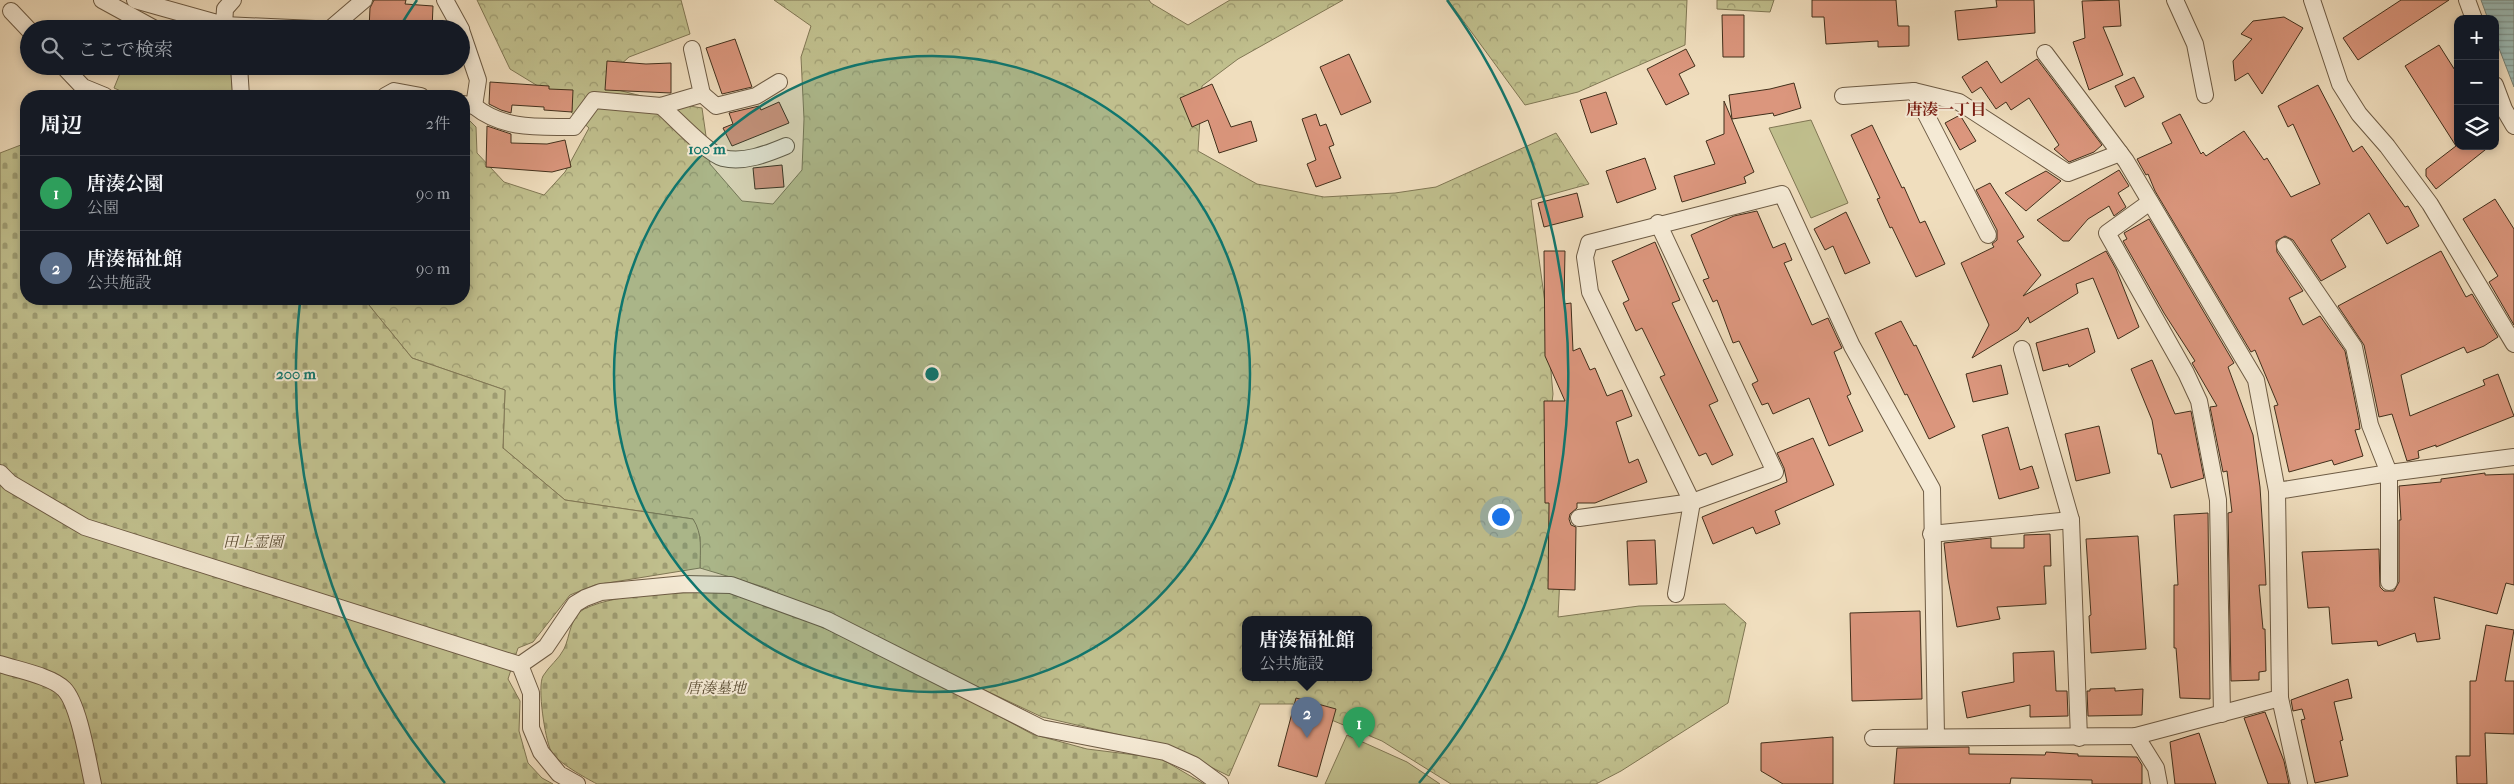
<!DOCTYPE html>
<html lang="ja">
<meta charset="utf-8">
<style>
:root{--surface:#171b24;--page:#242831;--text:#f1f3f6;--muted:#9ea1a6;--line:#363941;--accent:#c59692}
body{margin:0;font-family:"IM FELL French Canon","Noto Serif JP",serif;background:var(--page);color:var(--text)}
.controls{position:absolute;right:15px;top:15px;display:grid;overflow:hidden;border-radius:10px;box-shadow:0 2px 8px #0003}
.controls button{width:45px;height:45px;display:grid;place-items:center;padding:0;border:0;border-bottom:1px solid var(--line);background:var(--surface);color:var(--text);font:25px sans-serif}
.you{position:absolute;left:1500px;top:516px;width:18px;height:18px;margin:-12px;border:4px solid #fff;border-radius:50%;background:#1a73e8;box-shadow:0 0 0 8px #1a73e833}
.badge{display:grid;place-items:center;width:32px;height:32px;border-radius:50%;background:var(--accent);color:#fff;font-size:16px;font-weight:700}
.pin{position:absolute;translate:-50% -41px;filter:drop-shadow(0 1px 2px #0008)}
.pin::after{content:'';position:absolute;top:26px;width:18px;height:15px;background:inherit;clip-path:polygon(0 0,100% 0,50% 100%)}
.popup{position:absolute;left:1242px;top:616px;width:130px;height:65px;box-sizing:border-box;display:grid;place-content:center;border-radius:10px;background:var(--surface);filter:drop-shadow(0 1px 4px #0005);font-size:16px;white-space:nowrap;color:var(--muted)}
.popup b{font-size:19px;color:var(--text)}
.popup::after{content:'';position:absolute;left:50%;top:100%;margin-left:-10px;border:10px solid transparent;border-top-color:var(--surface)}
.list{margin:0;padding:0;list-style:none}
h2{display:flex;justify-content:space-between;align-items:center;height:65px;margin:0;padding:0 20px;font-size:21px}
h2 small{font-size:16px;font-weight:400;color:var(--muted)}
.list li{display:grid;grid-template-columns:32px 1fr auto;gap:15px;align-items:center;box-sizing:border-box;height:75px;padding:0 20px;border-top:1px solid var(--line)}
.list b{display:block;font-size:19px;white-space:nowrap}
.list p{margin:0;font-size:16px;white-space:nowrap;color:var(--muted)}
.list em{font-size:16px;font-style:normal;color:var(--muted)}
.icon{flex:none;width:28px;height:28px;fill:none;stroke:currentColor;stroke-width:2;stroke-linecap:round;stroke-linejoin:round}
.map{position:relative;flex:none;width:2514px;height:784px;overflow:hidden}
.search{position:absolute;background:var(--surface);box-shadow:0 2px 8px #0003;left:20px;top:20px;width:450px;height:55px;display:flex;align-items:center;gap:12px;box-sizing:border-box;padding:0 18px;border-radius:28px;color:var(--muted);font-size:19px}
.panel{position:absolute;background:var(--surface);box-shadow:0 2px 8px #0003;left:20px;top:90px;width:450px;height:215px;border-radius:20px}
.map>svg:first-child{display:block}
.forest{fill:url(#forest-crowns);stroke:#807754;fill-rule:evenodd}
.cemetery{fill:url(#cemetery-stones);stroke:#807754}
.park{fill:#c0bf8d;stroke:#807754}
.water{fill:url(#water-rules);stroke:#778378}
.building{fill:#db967d;stroke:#412f1b}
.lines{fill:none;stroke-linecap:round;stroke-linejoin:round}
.minor-casing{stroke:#6d5b44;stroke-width:18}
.minor{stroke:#f5ead5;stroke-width:16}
.ring{fill:none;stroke:#0f766e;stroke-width:2.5}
.labels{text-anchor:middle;stroke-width:4;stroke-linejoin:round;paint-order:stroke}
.park-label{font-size:15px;font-style:italic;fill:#5a4c32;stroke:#f5ead5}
.neighbourhood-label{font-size:16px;font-weight:bold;fill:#7a1f14;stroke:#f5ead5}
.centre{fill:#0f766e;stroke:#f5ead5;stroke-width:2.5}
.ring-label{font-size:15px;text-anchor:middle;font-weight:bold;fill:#0f766e;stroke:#f5ead5;stroke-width:4;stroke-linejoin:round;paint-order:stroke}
</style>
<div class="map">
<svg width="2514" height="784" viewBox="0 0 2514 784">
<defs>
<pattern id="forest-crowns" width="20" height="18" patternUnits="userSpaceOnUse" patternTransform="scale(1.25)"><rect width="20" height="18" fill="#c0bf8d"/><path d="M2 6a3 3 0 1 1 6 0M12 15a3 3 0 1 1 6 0" fill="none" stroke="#9e9c72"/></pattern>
<pattern id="cemetery-stones" width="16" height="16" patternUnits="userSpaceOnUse" patternTransform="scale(1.25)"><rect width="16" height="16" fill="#c0bf8d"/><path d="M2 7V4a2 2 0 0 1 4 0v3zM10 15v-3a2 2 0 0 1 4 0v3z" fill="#9e9c72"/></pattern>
<pattern id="water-rules" width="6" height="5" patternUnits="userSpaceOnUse" patternTransform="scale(1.25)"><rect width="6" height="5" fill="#9bbbb6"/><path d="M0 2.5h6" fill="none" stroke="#809893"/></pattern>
</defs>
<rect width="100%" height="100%" fill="#f0debe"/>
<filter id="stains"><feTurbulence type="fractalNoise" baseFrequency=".004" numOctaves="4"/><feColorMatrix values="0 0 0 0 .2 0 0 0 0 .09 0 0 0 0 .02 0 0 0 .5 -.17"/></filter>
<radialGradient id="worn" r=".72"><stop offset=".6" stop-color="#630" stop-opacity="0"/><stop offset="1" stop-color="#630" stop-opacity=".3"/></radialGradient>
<g class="forest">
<path d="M477,0H681L690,34L629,57L608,76L618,90L665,102L702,108L710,164L742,201L773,204L802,170L804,119L801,57L811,26L774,0H1149L1151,3L1188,25L1230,0H1343L1238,59L1202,86L1198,151L1257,184L1324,197L1395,193L1436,187L1556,133L1589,184L1531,200L1545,303L1553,394L1547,445L1563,515L1558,617L1639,606L1725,604L1746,623L1728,703L1621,771L1596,784H1451L1382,741L1293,704H1260L1229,776L1168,746L1042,717L767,588L700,568V537L693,519L565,500L503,448L505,390L412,358L364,299H464V115L476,127L477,153L504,182L544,195L565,172L589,128L551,94L510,69ZM1246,619H1368V677H1246Z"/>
<path d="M1448,0H1687L1685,45L1578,92L1525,105Z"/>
<path d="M1717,0H1774L1770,12L1717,9Z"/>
</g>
<g class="cemetery">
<path d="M26,143V299H364L412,358L505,390L503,448L565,500L693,519C703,534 700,551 700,568L595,585L570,595L533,642L518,648L508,679L520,701L519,731L528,763L542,778L553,784H0V153Z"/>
<path d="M729,592L788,612L835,633L955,692L1032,734L1087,749L1160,758L1204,784H597C584,777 558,763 551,751C545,739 537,687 543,676C549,666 559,659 564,649C570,637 570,616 584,609C622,591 687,593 729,592Z"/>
</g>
<g class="park">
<path d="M123,66H226L231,72L233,96H132L114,88Z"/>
<path d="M1811,120L1848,203L1811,218L1769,128Z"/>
<path d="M1347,735L1407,762L1440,784H1325Z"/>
</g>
<path class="water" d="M2481,0H2514V87L2495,38V19H2488Z"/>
<g class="building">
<path d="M374,0H406L405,4L433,6L432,29H369L370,8Z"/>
<path d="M1812,0H1896L1898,26H1909V46L1878,47V41L1826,44L1824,17H1812Z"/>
<path d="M1996,0H2034L2035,33L1958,40L1955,11L1997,7Z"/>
<path d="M2119,0L2121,26L2103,27L2123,75L2089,90L2073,42L2085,38L2082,1Z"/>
<path d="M2401,0H2449L2358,60L2343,38Z"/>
<path d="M1722,15H1744V57H1723Z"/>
<path d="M2284,17L2303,28L2262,94L2248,73L2235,81L2233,61L2252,39L2241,34L2253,21Z"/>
<path d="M735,39L752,87L722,94L706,48Z"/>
<path d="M2439,45L2458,75V146H2490L2436,189L2426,176V169L2456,146L2405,66Z"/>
<path d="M1686,49L1695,66L1679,74L1689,94L1666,105L1647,69Z"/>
<path d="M1349,54L1371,102L1341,115L1320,67Z"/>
<path d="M2037,59L2102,145L2094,152L2069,162L2054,149L2059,145L2029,98L2011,110L2006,102L1996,109L1981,87L1972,93L1962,77L1987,61L2001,83Z"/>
<path d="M607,61L646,64L671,63V93L605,90Z"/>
<path d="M2134,77L2144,97L2125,107L2115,86Z"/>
<path d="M490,82L549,86V89L573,90L572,112L544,110V107L512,105L511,113L501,110L489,104Z"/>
<path d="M1794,83L1801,108L1774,116L1773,113L1732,119L1729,95L1770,89Z"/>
<path d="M1212,84L1231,127L1251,121L1257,141L1219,153L1208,120L1192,127L1180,98Z"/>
<path d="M2318,85L2353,152L2362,146L2405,207L2408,206L2419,226L2387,244L2369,213L2331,240L2346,267L2321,281L2293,240L2285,236L2276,241L2277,252L2303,291L2289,298L2303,325L2320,316L2345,351L2359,421L2360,429L2355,430L2363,456L2334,465L2332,460L2289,472L2274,406L2278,405L2255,350L2251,352L2155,191L2148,174L2146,175L2137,159L2172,143L2162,123L2180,114L2201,154L2203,152L2206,156L2244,131L2264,160L2267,158L2291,197L2320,184L2293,124L2288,127L2278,106Z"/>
<path d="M1606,92L1617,124L1591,133L1580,100Z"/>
<path d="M1724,101L1754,172L1744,177L1746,183L1682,202L1674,176L1715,164L1706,141L1724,134Z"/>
<path d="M779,102L789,123L732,146L723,128L733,124L729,113L759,106L761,110Z"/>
<path d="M1316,114L1320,126L1326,124L1334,145L1329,147L1341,178L1316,187L1307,164L1316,160L1302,119Z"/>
<path d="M1960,115L1976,141L1960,150L1945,123Z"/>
<path d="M1872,125L1902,188L1904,187L1920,223L1925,221L1945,264L1916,277L1892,227L1890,228L1877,199L1880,198L1851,135Z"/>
<path d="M487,126L511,134V143L547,144L565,140L571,167L552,172L486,167Z"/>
<path d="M1645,158L1656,189L1617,203L1606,171Z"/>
<path d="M782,165L784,187L755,189L753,168Z"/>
<path d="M2119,170L2129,186L2118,193L2126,207L2114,216L2109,206L2088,219L2069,241H2063L2037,220Z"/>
<path d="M2046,171L2061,181L2026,211L2005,193Z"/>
<path d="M1990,183L2024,237L2017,241L2041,275L2023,296L2106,251L2116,269L2139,327L2118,339L2093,278L2076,284L2078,293L2030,323L2028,317L2018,330L1972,358L1989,325L1961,263L1994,247L1992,244L1997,240V230L1976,190Z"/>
<path d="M1577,193L1583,217L1544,227L1538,203Z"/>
<path d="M2495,199L2514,229V325L2489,282L2498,276L2463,219Z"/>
<path d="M1757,211L1773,248L1785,243L1792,260L1784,263L1812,325L1828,318L1842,348L1834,352L1851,394L1847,396L1863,431L1829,446L1809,398L1773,414L1768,403L1762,405L1752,384L1758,381L1739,341L1733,343L1717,300L1713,302L1703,280L1709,278L1691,235L1734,216Z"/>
<path d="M1846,212L1870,263L1845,274L1833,246L1825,250L1814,229Z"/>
<path d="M2149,219L2234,363L2228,367L2253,435L2260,487L2265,564L2266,585H2259L2263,629H2265L2266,671L2259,672V680L2231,681L2228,513L2232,512L2227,471L2223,472L2210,407L2217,406L2192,363L2195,361L2164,313L2123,241L2127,239L2124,233Z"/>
<path d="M1655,242L1680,300L1672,303L1718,401L1709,405L1733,455L1712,465L1706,453L1699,456L1660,377L1665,375L1642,328L1636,331L1623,303L1629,300L1612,261Z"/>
<path d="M1544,251H1565L1564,304L1571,303L1573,351L1580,348L1590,370L1595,368L1607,396L1622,390L1632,416L1616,422L1629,463L1638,459L1647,482L1595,503H1577V508L1570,514L1569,519L1571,525L1576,527L1575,590L1548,589L1549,503H1545L1544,401H1565L1545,356Z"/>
<path d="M2441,251L2466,297L2472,294L2498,337L2484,346L2467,353L2464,347L2401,375L2410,416L2485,385L2483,380L2498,374L2514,416L2436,447V445L2418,451L2419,458L2407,461L2392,414L2379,417L2364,345L2338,306Z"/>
<path d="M1901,321L1914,346L1916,345L1955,427L1929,439L1907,394L1905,395L1875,333Z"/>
<path d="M2088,328L2095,352L2069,367L2068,364L2043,371L2036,343Z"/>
<path d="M2152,360L2175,414L2191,411L2204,478L2171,488L2161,454H2158L2152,420L2131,369Z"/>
<path d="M2001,365L2008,394L1973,402L1966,374Z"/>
<path d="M2099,426L2110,473L2076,481L2065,434Z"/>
<path d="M2008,427L2020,470L2032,466L2039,488L1999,499L1982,435Z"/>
<path d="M1813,438L1834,485L1775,511L1780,524L1756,534L1753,527L1713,544L1702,517L1787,482L1784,468L1777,453Z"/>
<path d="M2485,473V475L2514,474V585L2506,583L2497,614L2434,597L2440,639L2417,642L2415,633L2378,646L2377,641L2332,644L2329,607L2308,608L2302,552L2379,549L2380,587L2384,591H2394L2399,582V520H2401L2399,486L2441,482V479Z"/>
<path d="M2208,513L2210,699L2180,698L2176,648H2174V585H2178L2174,515Z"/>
<path d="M2050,534L2051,566H2044L2046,604L1997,607L2000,619L1957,627L1948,579L1944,543L1991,538V548H2024V535Z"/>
<path d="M2138,536L2146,649L2091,653L2089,616L2091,615L2086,539Z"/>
<path d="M1655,540L1657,584L1629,585L1627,541Z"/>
<path d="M1920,611L1922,699L1852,701L1850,613Z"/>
<path d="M2486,625L2514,630L2505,681H2514V734L2485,733L2487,784H2457L2456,756H2470V681H2476Z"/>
<path d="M2054,651L2056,691H2067L2068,716L2030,717V705L1967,718L1962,692L2014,682L2013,653Z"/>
<path d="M2348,679L2352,698L2334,702L2343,740L2340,741L2348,776L2315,783L2301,720L2305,719L2302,709L2293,711L2291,700Z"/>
<path d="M2115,688V691L2143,689L2142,715L2088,716L2087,691H2090V689Z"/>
<path d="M1296,698L1336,709L1317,777L1278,766Z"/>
<path d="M2265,712L2284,761L2289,784H2268L2244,718Z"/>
<path d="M2199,733L2216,784H2175L2170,742Z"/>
<path d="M1833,737V784H1783L1761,771V743Z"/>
<path d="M1969,747V754L2045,755L2046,752L2078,754V756L2137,757L2142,765V784H2092V780L2011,778L2010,784H1894L1897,748Z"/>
</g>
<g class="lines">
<defs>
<g id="minor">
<path d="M102,0L155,29"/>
<path d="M135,0L224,25L225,9L233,0"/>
<path d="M445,0L461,29"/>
<path d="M2175,0L2195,44L2205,95"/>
<path d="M2312,0L2340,84L2359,114L2387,146L2430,204L2514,344"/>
<path d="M2467,0L2474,19"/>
<path d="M11,11L29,30"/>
<path d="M224,25L315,29"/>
<path d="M330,29L364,0"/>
<path d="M461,30L478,80L474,106L464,104"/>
<path d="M2045,53L2126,161L2256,380L2277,491L2280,698L2299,784"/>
<path d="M63,66L83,87L105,96"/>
<path d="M239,66L241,96"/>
<path d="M2495,85L2504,109L2514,126"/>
<path d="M1914,91L1988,235"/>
<path d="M702,94L716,106L756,96L779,82"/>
<path d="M385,96L394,91L421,96"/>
<path d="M1843,96L1914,91L1959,102L2068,173L2120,153"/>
<path d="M474,106C504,130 538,127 574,127L594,100L661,106L702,94L692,49"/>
<path d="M661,106C674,117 708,154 723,158C744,163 767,154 786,146"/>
<path d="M2150,202L2107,233L2186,373L2199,401L2218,500L2222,714"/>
<path d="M2285,246L2354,347L2370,425L2389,473V582"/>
<path d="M2022,349L2071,520L2079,738"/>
<path d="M0,473L10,483L85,527L520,665L531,693V728L541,752L559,774L577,784"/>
<path d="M2277,491L2389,473L2514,457"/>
<path d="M1579,518L1692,502L1775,472L1658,223"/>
<path d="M1931,534L2071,520"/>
<path d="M1676,594L1692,502L1590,292L1585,257L1589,243L1782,194L1852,346L1932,489L1936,737"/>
<path d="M0,664C18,670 51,676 64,689C79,704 88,762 93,784"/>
<path d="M520,665L546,647L575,604L585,598L601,592L685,584L731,585L827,620L1041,728L1165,752L1194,765L1220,784"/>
<path d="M2136,736L2156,768L2159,784"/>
<path d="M1873,738L2136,736L2280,698"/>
</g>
</defs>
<use href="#minor" class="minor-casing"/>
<use href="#minor" class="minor"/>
</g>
<circle cx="932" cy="374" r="318" fill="#0f766e" fill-opacity=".12"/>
<g class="ring">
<circle cx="932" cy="374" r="318"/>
<path d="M445 783A636 636 0 0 1 300 302M399 28A636 636 0 0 1 417 0M1447 0A636 636 0 0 1 1419 783"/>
</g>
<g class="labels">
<g class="park-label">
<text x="253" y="547">田上霊園</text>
<text x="716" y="693">唐湊墓地</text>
</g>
<g class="neighbourhood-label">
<text x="1946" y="115">唐湊一丁目</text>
</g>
</g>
<circle cx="932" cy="374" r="8" class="centre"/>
<g class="ring-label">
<text x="707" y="154">100 m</text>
<text x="296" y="379">200 m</text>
</g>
<rect width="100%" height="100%" filter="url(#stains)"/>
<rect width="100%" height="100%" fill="url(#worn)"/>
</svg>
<div class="controls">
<button>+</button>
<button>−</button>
<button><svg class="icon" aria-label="layers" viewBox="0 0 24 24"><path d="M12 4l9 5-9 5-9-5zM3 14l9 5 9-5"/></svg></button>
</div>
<div class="you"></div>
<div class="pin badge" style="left:1359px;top:748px;background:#2e9e5b">1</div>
<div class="pin badge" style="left:1307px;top:738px;background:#5c6f8a">2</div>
<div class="popup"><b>唐湊福祉館</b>公共施設</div>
<div class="search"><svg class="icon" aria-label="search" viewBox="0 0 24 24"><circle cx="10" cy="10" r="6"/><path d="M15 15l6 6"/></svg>ここで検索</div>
<section class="panel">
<h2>周辺<small>2件</small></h2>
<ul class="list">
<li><span class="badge" style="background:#2e9e5b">1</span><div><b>唐湊公園</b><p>公園</p></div><em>90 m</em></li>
<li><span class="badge" style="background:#5c6f8a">2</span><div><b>唐湊福祉館</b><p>公共施設</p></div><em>90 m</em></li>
</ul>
</section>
</div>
